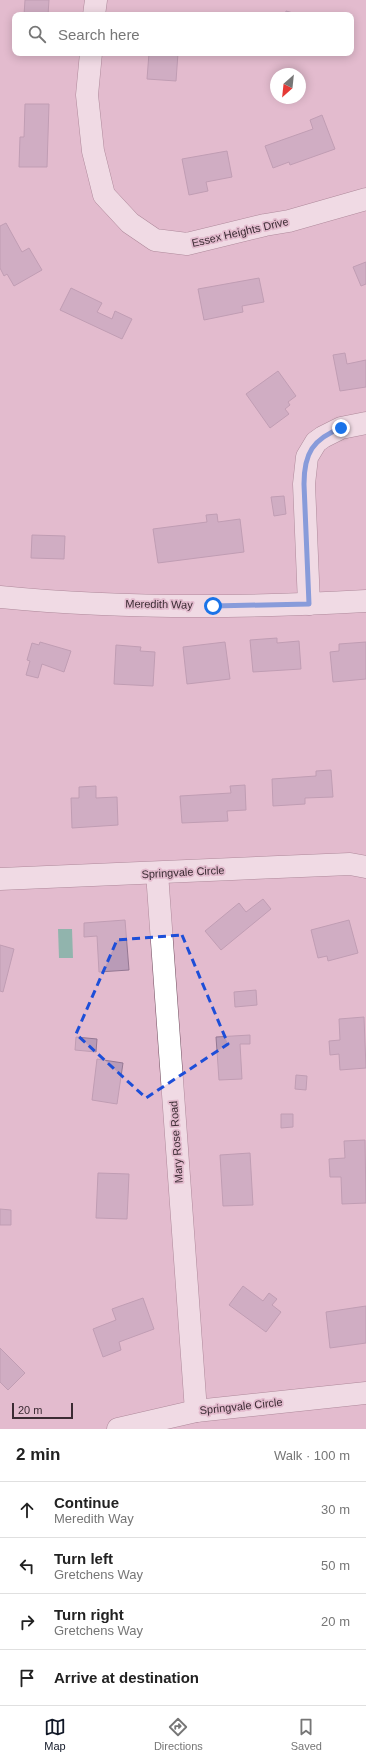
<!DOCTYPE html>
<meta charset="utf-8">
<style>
:root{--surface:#fff;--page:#f6f6f6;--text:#222;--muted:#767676;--line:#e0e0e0;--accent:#111827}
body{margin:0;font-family:Helvetica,sans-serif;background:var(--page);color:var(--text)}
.compass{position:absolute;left:270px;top:68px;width:36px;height:36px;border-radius:50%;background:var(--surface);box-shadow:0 2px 10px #0003;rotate:207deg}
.scale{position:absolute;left:12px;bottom:10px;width:61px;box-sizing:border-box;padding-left:4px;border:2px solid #3b2b33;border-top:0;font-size:11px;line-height:14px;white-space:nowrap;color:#3b2b33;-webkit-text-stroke:3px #e3bbce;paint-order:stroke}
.stop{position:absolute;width:12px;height:12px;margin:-9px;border:3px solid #1a73e8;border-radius:50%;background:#fff}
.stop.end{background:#1a73e8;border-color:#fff;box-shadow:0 1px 4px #0008}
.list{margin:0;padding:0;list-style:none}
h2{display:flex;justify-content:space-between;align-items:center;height:52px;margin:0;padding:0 16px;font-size:17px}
h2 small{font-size:13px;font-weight:400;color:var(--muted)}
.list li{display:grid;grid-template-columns:26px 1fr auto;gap:12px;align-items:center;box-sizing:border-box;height:56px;padding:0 16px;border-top:1px solid var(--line)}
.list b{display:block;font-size:15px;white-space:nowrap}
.list p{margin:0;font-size:13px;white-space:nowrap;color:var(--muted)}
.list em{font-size:13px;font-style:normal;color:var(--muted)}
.icon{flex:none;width:22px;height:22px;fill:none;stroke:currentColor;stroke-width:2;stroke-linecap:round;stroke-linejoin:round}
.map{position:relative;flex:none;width:366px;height:1429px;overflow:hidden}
.search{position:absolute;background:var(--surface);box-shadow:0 2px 10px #0003;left:12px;right:12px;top:12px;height:44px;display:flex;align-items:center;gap:10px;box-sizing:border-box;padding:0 14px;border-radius:8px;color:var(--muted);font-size:15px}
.sheet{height:276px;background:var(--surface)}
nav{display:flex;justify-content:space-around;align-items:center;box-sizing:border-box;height:56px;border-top:1px solid var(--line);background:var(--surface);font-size:11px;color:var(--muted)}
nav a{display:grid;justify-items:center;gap:2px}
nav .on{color:var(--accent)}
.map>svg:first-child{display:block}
.water{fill:#2eac86}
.building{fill:#b99bb7;stroke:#957893}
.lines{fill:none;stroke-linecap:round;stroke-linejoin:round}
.street-casing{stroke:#6e4b5d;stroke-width:23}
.street{stroke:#fff;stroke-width:22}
.route{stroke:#1a73e8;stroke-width:5}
.marked{fill:none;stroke:#1d4ed8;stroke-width:3;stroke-dasharray:8 5;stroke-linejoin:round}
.labels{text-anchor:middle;stroke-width:3.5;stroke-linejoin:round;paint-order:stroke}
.street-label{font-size:11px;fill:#3b2b33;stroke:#e3bbce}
</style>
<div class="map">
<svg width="366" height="1429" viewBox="0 0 366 1429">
<rect width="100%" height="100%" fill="#e3bbce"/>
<path class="water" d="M58,929H72L73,958H59Z"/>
<g class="building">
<path d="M25,0H49L48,15H24Z"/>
<path d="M286,11L297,14V15H285Z"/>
<path d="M149,53H178L176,81L147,79Z"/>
<path d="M25,104H49L47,167H19L20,137H24Z"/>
<path d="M322,115L335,149L290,165L289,162L273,168L265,146L313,129L310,120Z"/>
<path d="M227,151L232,177L206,182L208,191L189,195L182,159Z"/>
<path d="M6,223L22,252L29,248L42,270L14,286L7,274L4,276L0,268V226Z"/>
<path d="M366,262V284L361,286L353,267Z"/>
<path d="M259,278L264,302L242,306L243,312L204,320L198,289Z"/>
<path d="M71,288L102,303L97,312L112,319L115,311L132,319L122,339L60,310Z"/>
<path d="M345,353L347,364L366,360V387L340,391L333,355Z"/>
<path d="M278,371L296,396L288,402L290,405L285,409L289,414L270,428L246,394Z"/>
<path d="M284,496L286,514L274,516L271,497Z"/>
<path d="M217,514L218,522L240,519L244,552L158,563L153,529L207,522L206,515Z"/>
<path d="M32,535L65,536L64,559L31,558Z"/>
<path d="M277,638V643L299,641L301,669L253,672L250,640Z"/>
<path d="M40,642L71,651L64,672L42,664L38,678L26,675L30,661L27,660L32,643L39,645Z"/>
<path d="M225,642L230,679L187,684L183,647Z"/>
<path d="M366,642V679L333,682L330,652L339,651V644Z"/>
<path d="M116,645L141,647L140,651L155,652L153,686L114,684Z"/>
<path d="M331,770L333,797L305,798V804L273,806L272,779L316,776V771Z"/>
<path d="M245,785L246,810L227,811L228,821L182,823L180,796L231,793L230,786Z"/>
<path d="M96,786V798L117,797L118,825L72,828L71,798H79V787Z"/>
<path d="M263,899L271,909L221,950L205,931L239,903L246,912Z"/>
<path d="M125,920L129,970L99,972L97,936L84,937V923Z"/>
<path d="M349,920L358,953L328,961L327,956L318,958L311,930Z"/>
<path d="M0,945L14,949L3,992L0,991Z"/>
<path d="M256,990L257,1005L235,1007L234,992Z"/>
<path d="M364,1017L366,1068L340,1070L339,1054L330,1055L329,1041L340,1040L339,1019Z"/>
<path d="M250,1035V1044H240L242,1079L219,1080L216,1037Z"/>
<path d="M76,1037L97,1039L96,1052L75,1050Z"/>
<path d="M97,1059L123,1063L117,1104L92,1100Z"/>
<path d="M296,1075L307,1076L306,1090L295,1089Z"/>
<path d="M281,1114H293V1127L281,1128Z"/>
<path d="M365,1140L366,1203L342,1204L341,1177H330L329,1159L345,1158L344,1141Z"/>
<path d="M250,1153L253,1205L223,1206L220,1155Z"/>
<path d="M98,1173L129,1174L127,1219L96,1218Z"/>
<path d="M0,1209L11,1210V1225H0Z"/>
<path d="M243,1286L263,1301L269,1293L277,1299L272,1305L281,1312L266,1332L229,1305Z"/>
<path d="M143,1298L154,1329L119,1342L121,1350L103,1357L93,1329L116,1320L112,1309Z"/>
<path d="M366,1306V1343L330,1348L326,1312Z"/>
<path d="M0,1348L25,1373L8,1390L0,1382Z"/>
</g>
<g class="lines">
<defs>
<g id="street">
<path d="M94,15L96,0"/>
<path d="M91,53L87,95L93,151L104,195L130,223L155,240L187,244L265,225L289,221L366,199"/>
<path d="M0,597C121,609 245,608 366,601"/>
<path d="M309,604L304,484L307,457L316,442L323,437L341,428L366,423"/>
<path d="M157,873L196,1411"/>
<path d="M0,879L350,864L366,867"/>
<path d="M118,1429L196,1411L366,1393"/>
</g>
</defs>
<use href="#street" class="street-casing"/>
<use href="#street" class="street"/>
</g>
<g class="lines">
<path class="route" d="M213,606L309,604L304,484C304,453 313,439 341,428"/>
</g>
<path d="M0 0H366V1429H0ZM182,935L228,1044L146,1098L76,1034L117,940Z" fill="#e3bbce" fill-opacity=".55" fill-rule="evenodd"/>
<path class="marked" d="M182,935L228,1044L146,1098L76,1034L117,940Z"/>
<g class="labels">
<g class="street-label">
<text transform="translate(240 232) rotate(-13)" y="4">Essex Heights Drive</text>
<text transform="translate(159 604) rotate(1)" y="4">Meredith Way</text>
<text transform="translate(183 872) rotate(-3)" y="4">Springvale Circle</text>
<text transform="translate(176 1142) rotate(-94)" y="4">Mary Rose Road</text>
<text transform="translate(241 1406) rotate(-6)" y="4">Springvale Circle</text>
</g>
</g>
</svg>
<svg class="compass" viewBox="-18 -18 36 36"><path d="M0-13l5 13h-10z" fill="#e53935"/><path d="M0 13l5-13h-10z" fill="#767676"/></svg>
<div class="scale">20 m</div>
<div class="stop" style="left:213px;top:606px"></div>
<div class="stop end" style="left:341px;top:428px"></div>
<div class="search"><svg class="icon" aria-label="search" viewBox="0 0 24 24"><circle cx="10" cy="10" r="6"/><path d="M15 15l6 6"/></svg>Search here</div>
</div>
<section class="sheet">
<h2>2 min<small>Walk · 100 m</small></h2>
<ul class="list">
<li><svg class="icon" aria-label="ahead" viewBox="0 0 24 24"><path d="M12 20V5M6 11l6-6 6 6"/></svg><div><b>Continue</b><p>Meredith Way</p></div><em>30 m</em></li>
<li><svg class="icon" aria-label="left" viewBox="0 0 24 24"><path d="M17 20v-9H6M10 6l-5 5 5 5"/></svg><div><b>Turn left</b><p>Gretchens Way</p></div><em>50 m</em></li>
<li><svg class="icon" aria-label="right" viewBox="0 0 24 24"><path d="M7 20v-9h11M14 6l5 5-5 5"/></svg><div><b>Turn right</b><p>Gretchens Way</p></div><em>20 m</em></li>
<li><svg class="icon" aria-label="arrive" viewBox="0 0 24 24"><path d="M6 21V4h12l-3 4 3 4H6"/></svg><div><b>Arrive at destination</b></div></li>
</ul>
</section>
<nav>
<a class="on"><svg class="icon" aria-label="map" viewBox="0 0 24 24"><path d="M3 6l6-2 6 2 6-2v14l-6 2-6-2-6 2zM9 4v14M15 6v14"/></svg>Map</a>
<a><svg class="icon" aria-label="directions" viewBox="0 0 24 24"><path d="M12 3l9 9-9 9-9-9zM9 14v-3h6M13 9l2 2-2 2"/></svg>Directions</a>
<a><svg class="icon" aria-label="saved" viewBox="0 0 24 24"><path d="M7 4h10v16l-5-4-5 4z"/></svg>Saved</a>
</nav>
